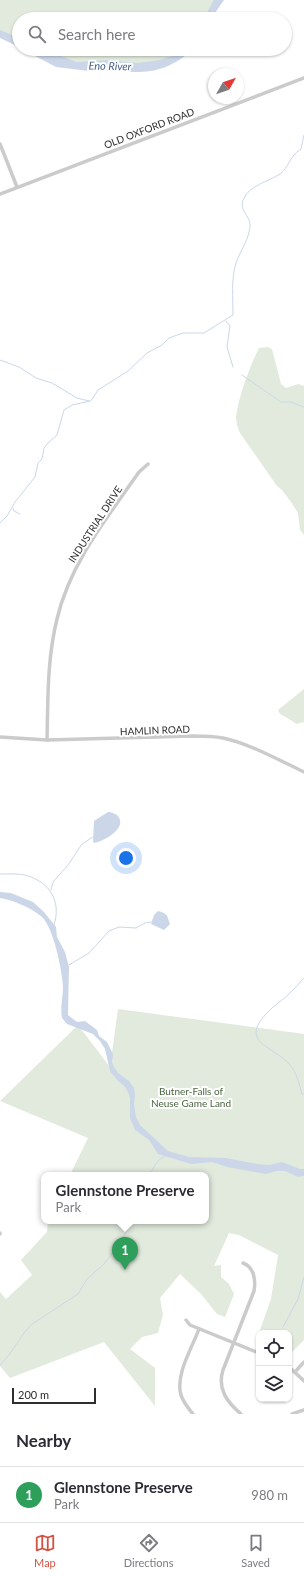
<!DOCTYPE html>
<style>
:root{--surface:#fff;--page:#f7f7f7;--text:#2b2b33;--muted:#7c7c81;--line:#e1e1e2;--accent:#d25342}
body{margin:0;font-family:Lato,sans-serif;background:var(--page);color:var(--text)}
.controls{position:absolute;right:12px;bottom:12px;display:grid;overflow:hidden;border-radius:8px;box-shadow:0 1px 3px #0004}
.controls button{width:36px;height:36px;display:grid;place-items:center;padding:0;border:0;border-bottom:1px solid var(--line);background:var(--surface);color:var(--text);font:20px sans-serif}
.compass{position:absolute;left:208px;top:68px;width:36px;height:36px;border-radius:50%;background:var(--surface);box-shadow:0 1px 3px #0004;rotate:50deg}
.scale{position:absolute;left:12px;bottom:10px;width:84px;box-sizing:border-box;padding-left:4px;border:2px solid #2e2e2e;border-top:0;font-size:11px;line-height:14px;white-space:nowrap;color:#2e2e2e;-webkit-text-stroke:3px #fff;paint-order:stroke}
.you{position:absolute;left:126px;top:858px;width:14px;height:14px;margin:-10px;border:3px solid #fff;border-radius:50%;background:#1a73e8;box-shadow:0 0 0 6px #1a73e833}
.badge{display:grid;place-items:center;width:26px;height:26px;border-radius:50%;background:var(--accent);color:#fff;font-size:13px;font-weight:700}
.pin{position:absolute;translate:-50% -33px;filter:drop-shadow(0 1px 2px #0008)}
.pin::after{content:'';position:absolute;top:21px;width:14px;height:12px;background:inherit;clip-path:polygon(0 0,100% 0,50% 100%)}
.popup{position:absolute;left:41px;top:1172px;width:168px;height:52px;box-sizing:border-box;display:grid;place-content:center;border-radius:8px;background:var(--surface);filter:drop-shadow(0 1px 3px #0005);font-size:13px;white-space:nowrap;color:var(--muted)}
.popup b{font-size:15px;color:var(--text)}
.popup::after{content:'';position:absolute;left:50%;top:100%;margin-left:-8px;border:8px solid transparent;border-top-color:var(--surface)}
.list{margin:0;padding:0;list-style:none}
h2{display:flex;justify-content:space-between;align-items:center;height:52px;margin:0;padding:0 16px;font-size:17px}
h2 small{font-size:13px;font-weight:400;color:var(--muted)}
.list li{display:grid;grid-template-columns:26px 1fr auto;gap:12px;align-items:center;box-sizing:border-box;height:56px;padding:0 16px;border-top:1px solid var(--line)}
.list b{display:block;font-size:15px;white-space:nowrap}
.list p{margin:0;font-size:13px;white-space:nowrap;color:var(--muted)}
.list em{font-size:13px;font-style:normal;color:var(--muted)}
.icon{flex:none;width:22px;height:22px;fill:none;stroke:currentColor;stroke-width:2;stroke-linecap:round;stroke-linejoin:round}
.map{position:relative;flex:none;width:304px;height:1414px;overflow:hidden}
.search{position:absolute;background:var(--surface);box-shadow:0 1px 3px #0004;left:12px;right:12px;top:12px;height:44px;display:flex;align-items:center;gap:10px;box-sizing:border-box;padding:0 14px;border-radius:22px;color:var(--muted);font-size:15px}
.sheet{height:108px;background:var(--surface)}
nav{display:flex;justify-content:space-around;align-items:center;box-sizing:border-box;height:56px;border-top:1px solid var(--line);background:var(--surface);font-size:11px;color:var(--muted)}
nav a{display:grid;justify-items:center;gap:2px}
nav .on{color:var(--accent)}
.map>svg:first-child{display:block}
.green{fill:#e1eadd}
.water{fill:#cbd7e8}
.lines{fill:none;stroke-linecap:round;stroke-linejoin:round}
.stream{stroke:#cbd7e8;stroke-width:1}
.minor{stroke:#cbcbcb;stroke-width:3.5}
.labels{text-anchor:middle;stroke-width:4;stroke-linejoin:round;paint-order:stroke}
.street-label{font-size:10px;fill:#2e2e2e;stroke:#fff}
.park-label{font-size:10px;fill:#4a6440;stroke:#fff}
.water-label{font-size:11px;font-style:italic;fill:#446087;stroke:#fff}
</style>
<div class="map">
<svg width="304" height="1414" viewBox="0 0 304 1414">
<rect width="100%" height="100%" fill="#fff"/>
<g class="green">
<path d="M0,0H218L207,19H19V43L0,33Z"/>
<path d="M30,49H188L167,63L88,67Z"/>
<path d="M268,347L272,349L281,384L286,388L298,384L304,386V535L300,530L298,513L291,502L282,490L277,486L240,433C238,428 236,422 236,418C238,398 250,366 259,348Z"/>
<path d="M304,689V722L296,724C295,722 282,715 280,714L278,710Z"/>
<path d="M118,1009L304,1034V1340L289,1355V1333H259L271,1299L278,1255L239,1235L229,1233L214,1266L221,1265V1277L229,1284L234,1294L225,1317L217,1314L201,1294L180,1274L160,1298L163,1315L158,1333L142,1337L130,1349L155,1368V1406L104,1342L10,1378L0,1366V1292L6,1299L32,1275L21,1260L47,1232L48,1221H206V1175H70L88,1138L0,1101L78,1025L110,1067Z"/>
</g>
<g class="water">
<path d="M214,0H224L211,19H203Z"/>
<path d="M0,30L19,38V47L0,38Z"/>
<path d="M22,49H41L77,62L109,60L138,63L159,60L172,56L181,49H193C162,78 136,73 97,69L89,71L56,67Z"/>
<path d="M108,812C112,812 113,813 117,815C129,827 105,841 94,843L93,841L94,821Z"/>
<path d="M0,892L11,893L33,902L44,912L56,927L57,937L65,952L69,967L68,1015L77,1022L85,1021L97,1030L99,1036L107,1042L113,1054L112,1062L114,1067L118,1073L129,1081L134,1088L135,1095L134,1104L136,1117L140,1125L168,1151L189,1157L226,1158L257,1164L269,1165L282,1162L300,1169H304V1176L298,1177L285,1171H276L266,1174L227,1167L212,1162L191,1164L158,1154L149,1140L135,1130L130,1118V1098L128,1092L125,1087L117,1080L110,1071L105,1049L100,1041L93,1034L67,1024L62,1018C60,1008 63,997 63,987C62,970 54,929 42,917C32,908 13,900 0,898Z"/>
<path d="M158,911C168,914 167,915 170,924L164,930L151,924L154,915Z"/>
</g>
<g class="lines">
<g class="stream">
<path d="M226,321L230,326L227,347L233,367"/>
<path d="M0,360L19,367L36,378L52,383L77,398L89,401"/>
<path d="M242,375L281,402H291L304,407"/>
<path d="M13,508L14,511L20,514"/>
<path d="M0,523L7,516L15,502L35,477L38,463L42,459L44,448L48,443L57,435L64,410L72,405L90,401L93,398L98,390L128,371L147,353L162,345L169,338L183,333H204L233,315C233,298 231,279 236,263C240,251 250,238 250,225C250,216 239,210 243,200C249,185 268,182 280,174C289,168 289,156 301,149L304,135"/>
<path d="M0,874C10,874 22,873 31,877C52,885 61,904 54,925"/>
<path d="M51,890L53,882L68,865L82,844L93,837"/>
<path d="M69,965L89,953L109,931L119,927L136,928L145,923L151,922"/>
<path d="M304,978C299,984 293,990 287,996C280,1002 272,1007 266,1014C239,1043 274,1046 290,1065C297,1073 299,1084 302,1094L304,1095"/>
<path d="M150,1175C154,1166 157,1160 165,1156"/>
<path d="M283,1327L298,1299L304,1277"/>
<path d="M0,1365L9,1355L24,1333L32,1324L78,1294L87,1279L104,1264L120,1243L132,1221"/>
</g>
<g class="minor">
<path d="M0,144L17,187"/>
<path d="M0,194L304,78"/>
<path d="M0,737L47,740L192,736C203,736 213,736 223,738C248,743 281,761 304,772"/>
<path d="M47,740C48,700 47,659 57,619C70,563 107,518 139,472L148,464"/>
<path d="M0,1234V1233"/>
<path d="M186,1320L190,1325L259,1353"/>
<path d="M289,1367L304,1381"/>
<path d="M295,1372L304,1362"/>
<path d="M193,1414C188,1408 183,1402 181,1395C175,1375 192,1348 199,1329"/>
<path d="M241,1414C227,1402 217,1389 223,1370L254,1291C256,1280 254,1267 243,1263"/>
<path d="M292,1414L304,1410"/>
</g>
</g>
<g class="labels">
<g class="street-label">
<text transform="translate(149 128) rotate(-21)" y="4">OLD OXFORD ROAD</text>
<text transform="translate(95 524) rotate(-57)" y="4">INDUSTRIAL DRIVE</text>
<text transform="translate(155 730) rotate(-2)" y="4">HAMLIN ROAD</text>
</g>
<g class="park-label">
<text x="191" y="1095">Butner-Falls of<tspan x="191" dy="12">Neuse Game Land</tspan></text>
</g>
<g class="water-label">
<text transform="translate(110 66) rotate(1)" y="4">Eno River</text>
</g>
</g>
</svg>
<div class="controls">
<button><svg class="icon" aria-label="locate" viewBox="0 0 24 24"><circle cx="12" cy="12" r="6"/><path d="M12 2v4M12 18v4M2 12h4M18 12h4"/></svg></button>
<button><svg class="icon" aria-label="layers" viewBox="0 0 24 24"><path d="M12 4l9 5-9 5-9-5zM3 14l9 5 9-5"/></svg></button>
</div>
<svg class="compass" viewBox="-18 -18 36 36"><path d="M0-13l5 13h-10z" fill="#e53935"/><path d="M0 13l5-13h-10z" fill="#7c7c81"/></svg>
<div class="scale">200 m</div>
<div class="you"></div>
<div class="pin badge" style="left:125px;top:1270px;background:#2e9e5b">1</div>
<div class="popup"><b>Glennstone Preserve</b>Park</div>
<div class="search"><svg class="icon" aria-label="search" viewBox="0 0 24 24"><circle cx="10" cy="10" r="6"/><path d="M15 15l6 6"/></svg>Search here</div>
</div>
<section class="sheet">
<h2>Nearby<small></small></h2>
<ul class="list">
<li><span class="badge" style="background:#2e9e5b">1</span><div><b>Glennstone Preserve</b><p>Park</p></div><em>980 m</em></li>
</ul>
</section>
<nav>
<a class="on"><svg class="icon" aria-label="map" viewBox="0 0 24 24"><path d="M3 6l6-2 6 2 6-2v14l-6 2-6-2-6 2zM9 4v14M15 6v14"/></svg>Map</a>
<a><svg class="icon" aria-label="directions" viewBox="0 0 24 24"><path d="M12 3l9 9-9 9-9-9zM9 14v-3h6M13 9l2 2-2 2"/></svg>Directions</a>
<a><svg class="icon" aria-label="saved" viewBox="0 0 24 24"><path d="M7 4h10v16l-5-4-5 4z"/></svg>Saved</a>
</nav>
